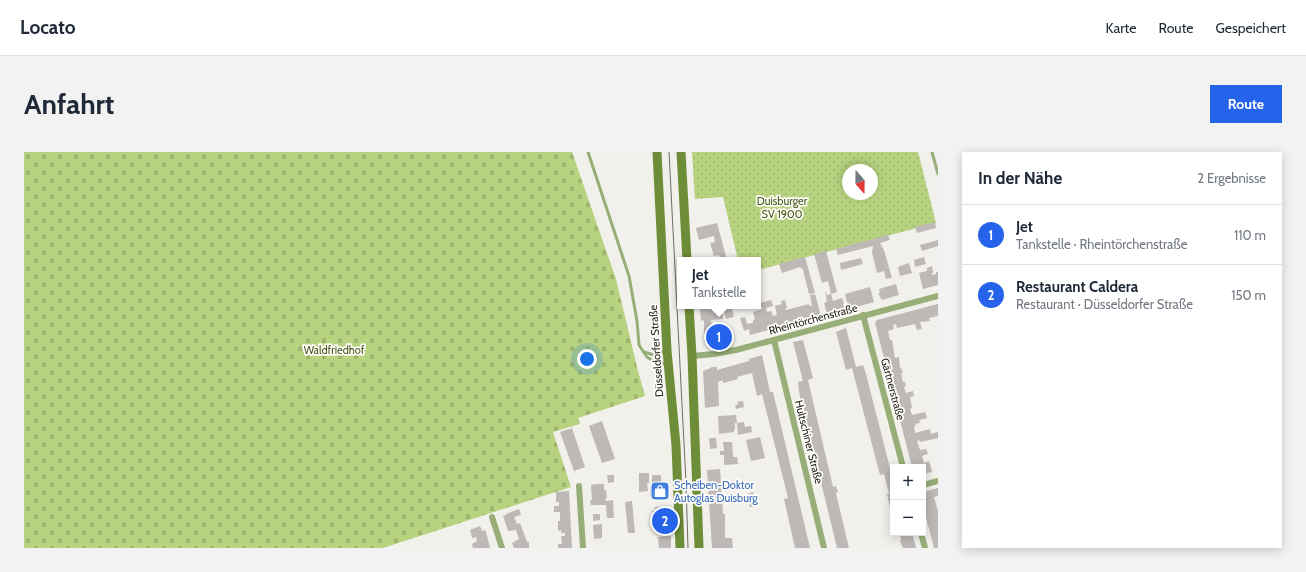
<!DOCTYPE html>
<html lang="de">
<meta charset="utf-8">
<style>
:root{--surface:#fff;--page:#f2f2f3;--text:#1f2937;--muted:#747a83;--line:#e0e1e3;--accent:#2563eb}
body{margin:0;font-family:Cabin,sans-serif;background:var(--page);color:var(--text)}
.controls{position:absolute;right:12px;bottom:12px;display:grid;overflow:hidden;border-radius:0px;box-shadow:0 2px 10px #0003}
.controls button{width:36px;height:36px;display:grid;place-items:center;padding:0;border:0;border-bottom:1px solid var(--line);background:var(--surface);color:var(--text);font:20px sans-serif}
.compass{position:absolute;left:818px;top:12px;width:36px;height:36px;border-radius:50%;background:var(--surface);box-shadow:0 2px 10px #0003;rotate:160deg}
.you{position:absolute;left:563px;top:207px;width:14px;height:14px;margin:-10px;border:3px solid #fff;border-radius:50%;background:#1a73e8;box-shadow:0 0 0 6px #1a73e833}
.badge{display:grid;place-items:center;width:26px;height:26px;border-radius:50%;background:var(--accent);color:#fff;font-size:13px;font-weight:700}
.pin{position:absolute;translate:-50% -50%;border:2px solid #fff;box-shadow:0 1px 4px #0006}
.popup{position:absolute;left:653px;top:105px;width:84px;height:52px;box-sizing:border-box;display:grid;place-content:center;border-radius:0px;background:var(--surface);filter:drop-shadow(0 1px 3px #0005);font-size:13px;white-space:nowrap;color:var(--muted)}
.popup b{font-size:15px;color:var(--text)}
.popup::after{content:'';position:absolute;left:50%;top:100%;margin-left:-8px;border:8px solid transparent;border-top-color:var(--surface)}
.list{margin:0;padding:0;list-style:none}
h2{display:flex;justify-content:space-between;align-items:center;height:52px;margin:0;padding:0 16px;font-size:17px}
h2 small{font-size:13px;font-weight:400;color:var(--muted)}
.list li{display:grid;grid-template-columns:26px 1fr auto;gap:12px;align-items:center;box-sizing:border-box;height:60px;padding:0 16px;border-top:1px solid var(--line)}
.list b{display:block;font-size:15px;white-space:nowrap}
.list p{margin:0;font-size:13px;white-space:nowrap;color:var(--muted)}
.list em{font-size:13px;font-style:normal;color:var(--muted)}
.map{position:relative;flex:none;width:914px;height:396px;overflow:hidden;border-radius:0px}
header{display:flex;align-items:center;gap:24px;box-sizing:border-box;height:56px;padding:0 20px;background:var(--surface);border-bottom:1px solid var(--line)}
header strong{font-size:19px}
nav{display:flex;gap:22px;margin-inline-start:auto;font-size:14px}
.intro{display:flex;align-items:center;justify-content:space-between;box-sizing:border-box;height:96px;padding:0 24px}
h1{margin:0;font-size:28px}
.button{padding:10px 18px;border-radius:0px;background:var(--accent);color:#fff;font-size:14px;font-weight:700}
main{display:flex;gap:24px;padding:0 24px}
aside{flex:1;background:var(--surface);border-radius:0px;box-shadow:0 2px 10px #0003}
.map>svg:first-child{display:block}
.cemetery{fill:url(#cemetery-stones)}
.park{fill:url(#park-dots);fill-rule:evenodd}
.building{fill:#beb8b7}
.lines{fill:none;stroke-linecap:round;stroke-linejoin:round}
.service{stroke:#98ae78;stroke-width:3}
.minor{stroke:#98ae78;stroke-width:6}
.secondary{stroke:#6e8d38;stroke-width:9}
.tram{stroke:#6c6b68;stroke-width:1}
.labels{text-anchor:middle;stroke-width:3.5;stroke-linejoin:round;paint-order:stroke}
.park-label{font-size:11px;fill:#46581d;stroke:#fffdf8}
.street-label{font-size:11px;fill:#242422;stroke:#fffdf8}
.shop-label{font-size:11px;fill:#366cbe;stroke:#fffdf8;text-anchor:start}
</style>
<header>
<strong>Locato</strong>
<nav><a>Karte</a><a>Route</a><a>Gespeichert</a></nav>
</header>
<div class="intro"><h1>Anfahrt</h1><a class="button">Route</a></div>
<main>
<div class="map">
<svg width="914" height="396" viewBox="0 0 914 396">
<defs>
<pattern id="cemetery-stones" width="16" height="16" patternUnits="userSpaceOnUse"><rect width="16" height="16" fill="#b7d380"/><path d="M2 7V4a2 2 0 0 1 4 0v3zM10 15v-3a2 2 0 0 1 4 0v3z" fill="#9db56e"/></pattern>
<pattern id="park-dots" width="8" height="8" patternUnits="userSpaceOnUse"><rect width="8" height="8" fill="#b7d380"/><path d="M2 2h.1M6 6h.1" fill="none" stroke="#9db56e" stroke-width="1.8" stroke-linecap="round"/></pattern>
</defs>
<rect width="100%" height="100%" fill="#f2f0eb"/>
<path class="cemetery" d="M0,0H548L592,127L614,219L621,244L554,266L556,272L529,280L547,335L359,396H0Z"/>
<path class="park" d="M668,0H894L912,71L734,118V108H714L699,45L671,47ZM824,18H848V42H824Z"/>
<g class="building">
<path d="M911,70L912,76L893,81L891,75Z"/>
<path d="M693,71L696,82L703,108H696L695,103L690,104L686,91L691,90L690,84L675,88L672,76Z"/>
<path d="M864,83L866,88L856,91L860,98L868,126L862,127L860,119L853,121L848,101L849,94L814,103L812,97Z"/>
<path d="M914,88V94L898,99L896,93Z"/>
<path d="M802,99L813,140L807,142L804,129L798,131L790,102Z"/>
<path d="M781,105L791,141L785,142L779,118L776,115L758,121L755,112Z"/>
<path d="M900,105L902,112L891,115L890,108Z"/>
<path d="M837,106L839,112L817,118L816,111Z"/>
<path d="M885,111L888,121L876,124L874,115Z"/>
<path d="M908,114L909,121H908V123L912,122V120H914V133L899,137L895,121L903,119V116Z"/>
<path d="M872,132L875,143L858,148L854,141H856L855,137Z"/>
<path d="M846,135L850,150L825,157L821,142Z"/>
<path d="M801,139L803,143L807,142L809,149L818,146L820,151L819,152L821,158L803,162L800,151L803,150Z"/>
<path d="M791,142L797,164L726,183L725,177L720,179L716,166L721,165L723,172L729,171V168L731,167L729,160L738,157L736,151L747,148L749,154L742,156L743,160L747,159L749,164L753,163L751,154L758,152L757,149L761,148L763,156L761,157L762,158L785,152V154L788,153L786,143Z"/>
<path d="M914,152V164L905,166L906,169L896,170L898,177L893,178L891,172L873,176L872,172L869,173L870,177L864,179L866,188H868L871,206L875,205L876,216H877L879,221H877L879,230H881L882,234L880,235L882,241L889,239L890,244L886,245L888,256L886,257L888,263L884,264L901,260L903,266L895,268L896,271L891,272L892,274H890L891,281L906,277L907,282L914,280V286L896,290L895,288L893,289L896,298L902,297L904,302L898,304L900,311L905,309L908,320L899,322V315H888L851,171L853,168Z"/>
<path d="M704,154L705,156L708,155L710,165L702,167L699,155V167L687,168L688,181L702,179L703,189L680,190V168L677,169L676,157Z"/>
<path d="M822,176L832,215L839,213L842,222L867,320L869,319V355L866,356L863,342H865L860,322L856,323L828,216L822,218L812,180Z"/>
<path d="M779,188L789,226L784,228L809,335L812,334L814,340L812,341L825,396H813L775,240L774,230L779,229L769,190Z"/>
<path d="M738,203L746,240H749L786,396H771L760,347L764,346L738,242L733,244L728,221L713,225L714,227L699,231V228L694,230L695,254L681,256L679,219L687,216V215H693V218L725,209V207Z"/>
<path d="M719,249L720,255L712,257L711,253H714L713,250Z"/>
<path d="M712,263L713,271H711V278H710V280L695,282L694,264Z"/>
<path d="M578,269L591,307L578,311L565,274Z"/>
<path d="M720,270L721,275L727,274L728,280L714,283L713,271Z"/>
<path d="M548,276L561,315L550,319L536,280Z"/>
<path d="M736,285L741,306L727,309L722,288Z"/>
<path d="M685,286H692L693,296L686,297Z"/>
<path d="M699,290H708L709,305H713L714,312L700,313V303H696V299H700Z"/>
<path d="M696,317L699,362H701V386H708L709,396H688L683,318Z"/>
<path d="M615,321H625V331H623L624,339L615,340Z"/>
<path d="M583,323H590V330L584,331Z"/>
<rect x="628" y="323" width="9" height="8"/>
<path d="M572,332H580V338H582L583,346H581L582,349L589,348L590,366H583L582,353H567L566,348H568L567,333Z"/>
<path d="M626,335H641V344L626,345Z"/>
<path d="M914,336V344L910,345L914,359V396H910L899,354V340Z"/>
<path d="M545,339L548,396H534V392H538L537,384H541V381H537V378L534,379V369H536V360H530V354H535V350H532V340Z"/>
<path d="M729,340L733,354L726,355L723,342Z"/>
<path d="M608,349L611,381H604L601,350Z"/>
<path d="M631,355H639V357H645L646,377H629L628,359L631,358Z"/>
<path d="M495,357L497,363L490,365L493,372L496,371L503,390H505V396H490L488,391L495,387L492,378L484,379L479,364L482,363V362Z"/>
<path d="M569,362H576V368L569,369Z"/>
<path d="M578,372V386L570,387L569,373Z"/>
<path d="M456,374L458,379L461,378L462,380L466,396H449L448,392L453,389L452,385L448,386L446,378Z"/>
<path d="M876,381H888L892,396H879L876,389L877,388Z"/>
<path d="M647,384V396H635L634,385Z"/>
</g>
<g class="lines">
<g class="service">
<path d="M564,0L605,124L613,169L615,193L623,205L631,210L643,212"/>
<path d="M908,0L914,22"/>
<path d="M620,200L630,203L642,199"/>
</g>
<g class="minor">
<path d="M839,163L879,315"/>
<path d="M750,188L800,396"/>
<path d="M668,204L690,202L712,198L914,144"/>
<path d="M899,333L914,329"/>
<path d="M555,334L559,396"/>
<path d="M468,365L478,396"/>
<path d="M897,381L901,396"/>
</g>
<g class="secondary">
<path d="M633,0L643,199L652,293L656,396"/>
<path d="M657,0L663,108"/>
<path d="M665,154L668,204L675,396"/>
</g>
<path class="tram" d="M645,0L662,330L664,396"/>
</g>
<defs>
<symbol id="shop-square" viewBox="-11 -11 22 22"><rect x="-9" y="-9" width="18" height="18" rx="4" fill="#3f7fe0" stroke="#fffdf8"/><path d="M-5-2.5h2.3a2.7 3.5 0 0 1 5.4 0H5L5.5 6h-11ZM-1.5-2.5h3a1.5 2.3 0 0 0-3 0Z" fill="#fff"/></symbol>
</defs>
<g fill-rule="evenodd">
<use href="#shop-square" x="625" y="328" width="22" height="22"/>
</g>
<g class="labels">
<g class="park-label">
<text x="758" y="53">Duisburger<tspan x="758" dy="13">SV 1900</tspan></text>
<text x="310" y="202">Waldfriedhof</text>
</g>
<g class="street-label">
<text transform="translate(789 167) rotate(-15)" y="4">Rheintörchenstraße</text>
<text transform="translate(632 199) rotate(-94)" y="4">Düsseldorfer Straße</text>
<text transform="translate(869 237) rotate(75)" y="4">Gärtnerstraße</text>
<text transform="translate(785 290) rotate(76)" y="4">Hultschiner Straße</text>
</g>
<g class="shop-label">
<text x="650" y="337">Scheiben-Doktor<tspan x="650" dy="13">Autoglas Duisburg</tspan></text>
</g>
</g>
</svg>
<div class="controls">
<button>+</button>
<button>−</button>
</div>
<svg class="compass" viewBox="-18 -18 36 36"><path d="M0-13l5 13h-10z" fill="#e53935"/><path d="M0 13l5-13h-10z" fill="#747a83"/></svg>
<div class="you"></div>
<div class="pin badge" style="left:695px;top:185px">1</div>
<div class="popup"><b>Jet</b>Tankstelle</div>
<div class="pin badge" style="left:641px;top:369px">2</div>
</div>
<aside>
<h2>In der Nähe<small>2 Ergebnisse</small></h2>
<ul class="list">
<li><span class="badge">1</span><div><b>Jet</b><p>Tankstelle · Rheintörchenstraße</p></div><em>110 m</em></li>
<li><span class="badge">2</span><div><b>Restaurant Caldera</b><p>Restaurant · Düsseldorfer Straße</p></div><em>150 m</em></li>
</ul>
</aside>
</main>
